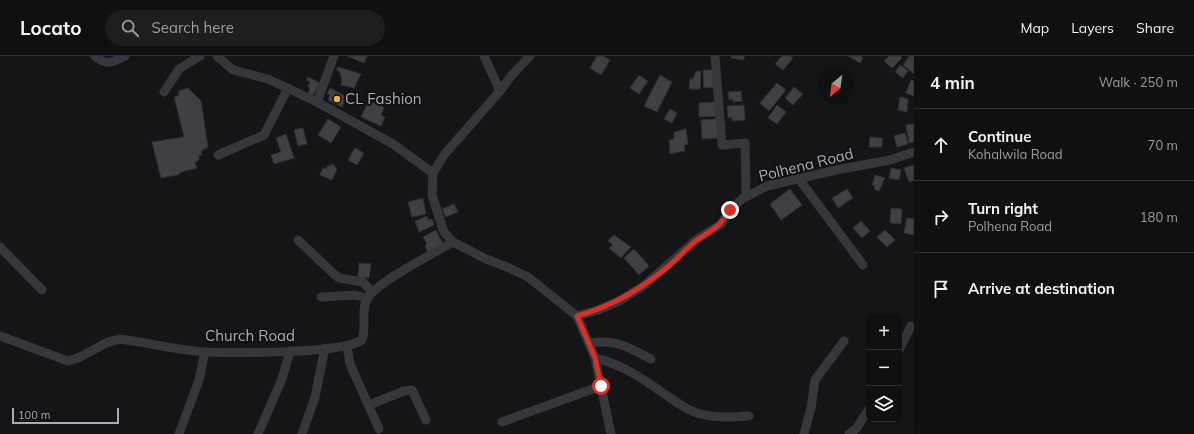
<!DOCTYPE html>
<meta charset="utf-8">
<style>
:root{--surface:#101011;--page:#1e1e1f;--text:#f1f3f6;--muted:#9c9d9f;--line:#303031}
body{margin:0;font-family:Mulish,sans-serif;background:var(--page);color:var(--text)}
.controls{position:absolute;right:12px;bottom:12px;display:grid;overflow:hidden;border-radius:8px;box-shadow:0 4px 16px #0002}
.controls button{width:36px;height:36px;display:grid;place-items:center;padding:0;border:0;border-bottom:1px solid var(--line);background:var(--surface);color:var(--text);font:20px sans-serif}
.compass{position:absolute;left:818px;top:12px;width:36px;height:36px;border-radius:50%;background:var(--surface);box-shadow:0 4px 16px #0002;rotate:209deg}
.scale{position:absolute;left:12px;bottom:10px;width:107px;box-sizing:border-box;padding-left:4px;border:2px solid #a8acb7;border-top:0;font-size:11px;line-height:14px;white-space:nowrap;color:#a8acb7;-webkit-text-stroke:3px #101012;paint-order:stroke}
.stop{position:absolute;width:12px;height:12px;margin:-9px;border:3px solid #d93025;border-radius:50%;background:#fff}
.stop.end{background:#d93025;border-color:#fff;box-shadow:0 1px 4px #0008}
.list{margin:0;padding:0;list-style:none}
h2{display:flex;justify-content:space-between;align-items:center;height:52px;margin:0;padding:0 16px;font-size:17px}
h2 small{font-size:13px;font-weight:400;color:var(--muted)}
.list li{display:grid;grid-template-columns:26px 1fr auto;gap:12px;align-items:center;box-sizing:border-box;height:72px;padding:0 16px;border-top:1px solid var(--line)}
.list b{display:block;font-size:15px;white-space:nowrap}
.list p{margin:0;font-size:13px;white-space:nowrap;color:var(--muted)}
.list em{font-size:13px;font-style:normal;color:var(--muted)}
.icon{flex:none;width:22px;height:22px;fill:none;stroke:currentColor;stroke-width:2;stroke-linecap:round;stroke-linejoin:round}
.map{position:relative;flex:none;width:914px;height:378px;overflow:hidden}
header{display:flex;align-items:center;gap:24px;box-sizing:border-box;height:56px;padding:0 20px;background:var(--surface);border-bottom:1px solid var(--line)}
header strong{font-size:19px}
nav{display:flex;gap:22px;margin-inline-start:auto;font-size:14px}
.search{width:280px;height:36px;background:var(--page);display:flex;align-items:center;gap:10px;box-sizing:border-box;padding:0 14px;border-radius:22px;color:var(--muted);font-size:15px}
main{display:flex}
aside{flex:1;background:var(--surface)}
.map>svg:first-child{display:block}
.building{fill:#3f4044;stroke:#2f2f33}
.lines{fill:none;stroke-linecap:round;stroke-linejoin:round}
.minor{stroke:#36373c;stroke-width:9}
.route{stroke:#d93025;stroke-width:5}
.poi-dot{fill:#ecb539;stroke:#101012;stroke-width:1.5}
.labels{text-anchor:middle;stroke-width:4;stroke-linejoin:round;paint-order:stroke}
.poi-label{font-size:15px;fill:#a8acb7;stroke:#101012;text-anchor:start}
.street-label{font-size:15px;fill:#a8acb7;stroke:#101012}
</style>
<header>
<strong>Locato</strong>
<div class="search"><svg class="icon" aria-label="search" viewBox="0 0 24 24"><circle cx="10" cy="10" r="6"/><path d="M15 15l6 6"/></svg>Search here</div>
<nav><a>Map</a><a>Layers</a><a>Share</a></nav>
</header>
<main>
<div class="map">
<svg width="914" height="378" viewBox="0 0 914 378">
<rect width="100%" height="100%" fill="#151517"/>
<g class="building">
<path d="M347,0H367L364,7Z"/>
<path d="M597,0H603L610,4L601,19L590,12Z"/>
<path d="M731,0H744V4L731,2Z"/>
<path d="M782,0H790L793,2L783,14L775,8Z"/>
<path d="M848,0H861L863,2L860,7Z"/>
<path d="M889,0H900L902,2L892,12L884,5Z"/>
<path d="M909,1L914,5V18L903,9Z"/>
<path d="M900,9L908,15L903,22L895,16Z"/>
<path d="M338,11L361,18L354,32L341,29L342,26L340,16L336,14Z"/>
<path d="M703,14H713L714,31L704,32Z"/>
<path d="M696,15H701L700,33H689L690,23H693Z"/>
<path d="M639,19L648,25L639,38L630,32Z"/>
<path d="M660,19L672,26L657,56L644,50Z"/>
<path d="M308,21L320,27L313,39L308,37L310,32L308,31L310,26L306,24Z"/>
<path d="M911,24L914,25V40L906,37Z"/>
<path d="M777,27L786,34L769,55L760,47Z"/>
<path d="M794,31L803,38L793,49L785,42Z"/>
<path d="M188,32L201,45L208,91L201,95L202,99H199V104L195,107L197,112L181,116L178,119L161,122L152,86L184,81L174,41L178,40L179,35Z"/>
<path d="M330,32L347,41L342,51L328,44L330,39L327,38Z"/>
<path d="M741,35L742,45L733,46V43L729,44L728,36Z"/>
<path d="M900,41L908,43L907,56L898,54Z"/>
<path d="M368,46L381,48L384,52L381,59L385,61L381,70L361,61Z"/>
<path d="M716,46L717,60L699,61V47Z"/>
<path d="M744,49L745,64L732,65V61L728,62L727,50Z"/>
<path d="M777,49L786,56L777,68L768,62Z"/>
<path d="M670,53L677,57L672,67L664,63Z"/>
<path d="M328,63L341,71L331,87L318,79Z"/>
<path d="M717,63L718,82L702,83L701,64Z"/>
<path d="M914,68V86L909,87L906,69Z"/>
<path d="M303,72L307,88L298,90L294,74Z"/>
<path d="M686,73L688,88L684,89L685,95L670,98L669,84L674,83V76Z"/>
<path d="M905,77L908,88L897,91L894,80Z"/>
<path d="M286,78L294,102L274,108L271,99L281,96L276,82Z"/>
<path d="M870,81L882,82V91H869Z"/>
<path d="M355,92L364,97L357,109L348,104Z"/>
<path d="M826,99L827,106L818,108L816,102Z"/>
<path d="M332,107L337,113L332,124L320,119L323,112L326,113L328,109L331,110Z"/>
<path d="M914,109V124L909,126L904,112Z"/>
<path d="M891,112L901,114L899,124L889,122Z"/>
<path d="M875,119L885,122L879,135L874,133L875,130L872,129Z"/>
<path d="M790,133L802,149L781,164L770,148Z"/>
<path d="M847,133L853,142L838,152L832,142Z"/>
<path d="M423,142L426,158L412,161L408,146Z"/>
<path d="M454,148L458,156L446,161L442,153Z"/>
<path d="M891,152L902,153L901,168L890,167Z"/>
<path d="M427,160L428,164L432,163L434,169L419,176L415,165Z"/>
<path d="M907,162L914,163V179L904,177Z"/>
<path d="M861,165L870,175L862,182L853,172Z"/>
<path d="M436,174L443,188L428,196L425,190L427,188L423,181Z"/>
<path d="M885,174L895,184L887,191L877,181Z"/>
<path d="M614,179L631,191L621,202L609,192L613,189L608,185Z"/>
<path d="M634,193L649,210L639,219L624,202Z"/>
<path d="M359,207L371,208L369,222L358,221Z"/>
</g>
<g class="lines">
<g class="minor">
<path d="M95,0C107,10 111,7 125,0"/>
<path d="M217,0L233,14L268,23L317,46L393,88L433,117"/>
<path d="M484,0L500,35"/>
<path d="M530,0L512,19L500,35L444,99L433,117L432,139L444,176L453,186L486,203L507,211L528,221L577,260L595,302L611,378"/>
<path d="M715,0L722,89L745,87L746,141"/>
<path d="M913,0L914,1"/>
<path d="M164,36L179,13L200,0"/>
<path d="M317,46L334,0"/>
<path d="M218,99L264,79L288,32"/>
<path d="M799,123L863,209"/>
<path d="M298,184L334,218L339,222L363,226L372,236"/>
<path d="M0,191L42,234"/>
<path d="M321,241L355,239L367,242"/>
<path d="M577,260L598,254L621,244L646,228L696,184L721,168L730,154L742,143L767,130L836,114L890,104L914,96"/>
<path d="M0,280L68,305L80,301L108,286L121,283C149,287 177,294 205,296C233,297 342,298 362,284C367,271 360,253 368,242C378,225 435,197 453,186"/>
<path d="M590,287C618,283 627,291 651,303"/>
<path d="M347,290L350,308L379,373"/>
<path d="M899,294L911,270"/>
<path d="M595,302C620,308 639,320 660,335C673,343 685,354 700,358C716,362 732,361 749,360"/>
<path d="M369,349L404,335L412,334L426,364"/>
<path d="M502,366L601,330"/>
<path d="M179,378L199,324L205,296"/>
<path d="M258,378L282,323L290,295"/>
<path d="M302,378L315,341L325,292"/>
<path d="M804,378L811,352L815,324L844,285"/>
<path d="M849,378L856,373L869,353"/>
</g>
</g>
<g class="lines">
<path class="route" d="M601,330L595,302L577,260C613,250 641,233 670,209C679,201 687,191 697,184C713,173 719,172 730,154"/>
</g>
<circle class="poi-dot" cx="337" cy="43" r="4"/>
<g class="labels">
<g class="poi-label">
<text x="345" y="48">CL Fashion</text>
</g>
<g class="street-label">
<text transform="translate(806 109) rotate(-14)" y="5">Polhena Road</text>
<text x="250" y="285">Church Road</text>
</g>
</g>
</svg>
<div class="controls">
<button>+</button>
<button>−</button>
<button><svg class="icon" aria-label="layers" viewBox="0 0 24 24"><path d="M12 4l9 5-9 5-9-5zM3 14l9 5 9-5"/></svg></button>
</div>
<svg class="compass" viewBox="-18 -18 36 36"><path d="M0-13l5 13h-10z" fill="#e53935"/><path d="M0 13l5-13h-10z" fill="#9c9d9f"/></svg>
<div class="scale">100 m</div>
<div class="stop" style="left:601px;top:330px"></div>
<div class="stop end" style="left:730px;top:154px"></div>
</div>
<aside>
<h2>4 min<small>Walk · 250 m</small></h2>
<ul class="list">
<li><svg class="icon" aria-label="ahead" viewBox="0 0 24 24"><path d="M12 20V5M6 11l6-6 6 6"/></svg><div><b>Continue</b><p>Kohalwila Road</p></div><em>70 m</em></li>
<li><svg class="icon" aria-label="right" viewBox="0 0 24 24"><path d="M7 20v-9h11M14 6l5 5-5 5"/></svg><div><b>Turn right</b><p>Polhena Road</p></div><em>180 m</em></li>
<li><svg class="icon" aria-label="arrive" viewBox="0 0 24 24"><path d="M6 21V4h12l-3 4 3 4H6"/></svg><div><b>Arrive at destination</b></div></li>
</ul>
</aside>
</main>
